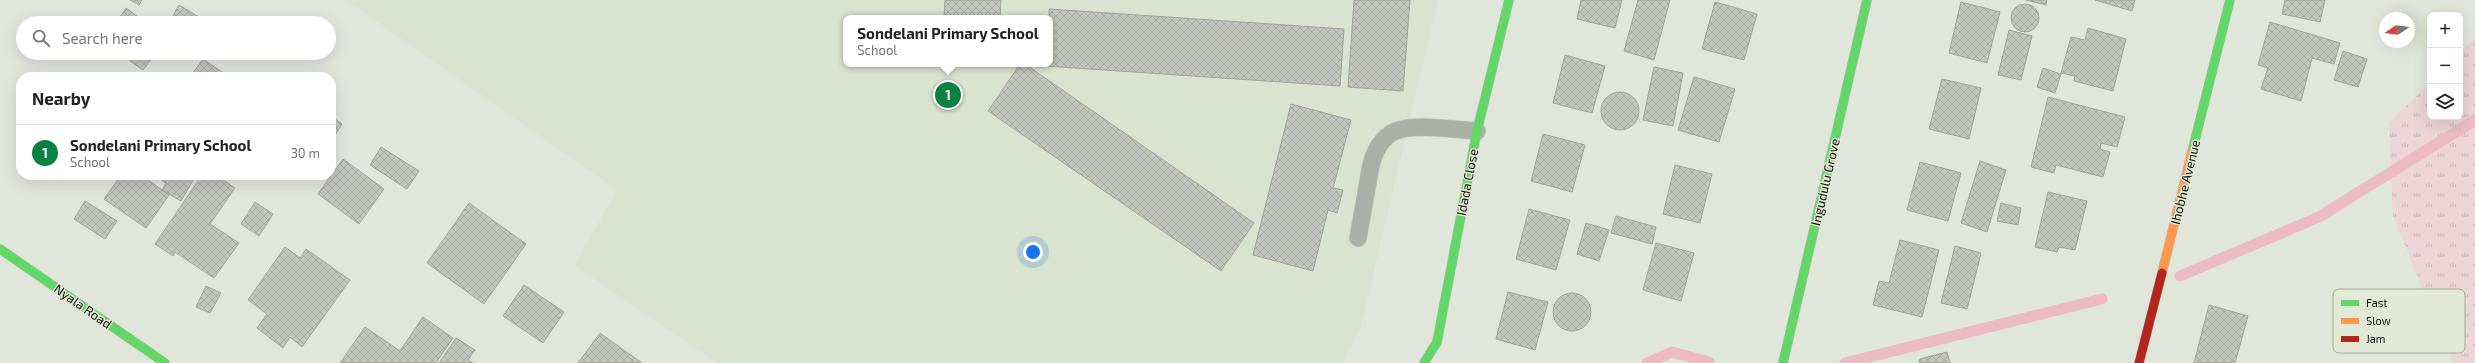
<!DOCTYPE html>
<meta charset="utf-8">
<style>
:root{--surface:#fff;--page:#f6f6f6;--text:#222;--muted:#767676;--line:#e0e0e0;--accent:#0b8043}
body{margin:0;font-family:"Exo 2",sans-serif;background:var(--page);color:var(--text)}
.controls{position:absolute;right:12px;top:12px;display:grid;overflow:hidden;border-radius:8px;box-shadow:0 4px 16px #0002}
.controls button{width:36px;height:36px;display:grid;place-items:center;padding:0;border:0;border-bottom:1px solid var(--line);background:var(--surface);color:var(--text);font:20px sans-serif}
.compass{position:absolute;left:2379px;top:12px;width:36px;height:36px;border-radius:50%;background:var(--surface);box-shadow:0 4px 16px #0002;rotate:257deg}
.you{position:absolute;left:1033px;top:252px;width:14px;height:14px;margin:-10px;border:3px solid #fff;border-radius:50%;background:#1a73e8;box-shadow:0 0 0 6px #1a73e833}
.badge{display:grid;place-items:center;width:26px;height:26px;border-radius:50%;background:var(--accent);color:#fff;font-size:13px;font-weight:700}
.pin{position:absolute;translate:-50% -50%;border:2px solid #fff;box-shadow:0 1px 4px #0006}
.popup{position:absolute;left:843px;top:15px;width:210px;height:52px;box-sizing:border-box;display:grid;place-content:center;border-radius:8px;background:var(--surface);filter:drop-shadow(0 1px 3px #0005);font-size:13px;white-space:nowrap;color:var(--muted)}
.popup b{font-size:15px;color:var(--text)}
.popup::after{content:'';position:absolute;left:50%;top:100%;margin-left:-8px;border:8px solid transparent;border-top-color:var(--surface)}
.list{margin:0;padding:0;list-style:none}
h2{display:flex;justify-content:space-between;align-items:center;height:52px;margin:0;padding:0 16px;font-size:17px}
h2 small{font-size:13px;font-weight:400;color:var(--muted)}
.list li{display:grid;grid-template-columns:26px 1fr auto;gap:12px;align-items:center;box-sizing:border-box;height:56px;padding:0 16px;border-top:1px solid var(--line)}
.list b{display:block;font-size:15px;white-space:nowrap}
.list p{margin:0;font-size:13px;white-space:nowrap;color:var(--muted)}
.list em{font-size:13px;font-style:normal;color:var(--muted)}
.icon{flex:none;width:22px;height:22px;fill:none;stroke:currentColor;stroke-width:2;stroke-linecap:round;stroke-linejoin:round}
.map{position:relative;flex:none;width:2475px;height:363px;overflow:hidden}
.search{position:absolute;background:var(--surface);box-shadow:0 4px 16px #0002;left:16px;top:16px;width:320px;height:44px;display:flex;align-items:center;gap:10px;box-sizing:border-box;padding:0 14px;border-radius:22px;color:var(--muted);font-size:15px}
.panel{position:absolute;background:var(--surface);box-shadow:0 4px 16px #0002;left:16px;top:72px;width:320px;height:108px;border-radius:16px}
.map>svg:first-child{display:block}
.built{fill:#dae3cf;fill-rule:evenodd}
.grass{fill:url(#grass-tufts)}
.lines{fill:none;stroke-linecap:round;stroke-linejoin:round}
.stream{stroke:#ecbbc5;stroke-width:11}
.building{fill:url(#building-cross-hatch);stroke:#a0a39c}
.lane-casing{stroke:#bfc3ba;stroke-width:18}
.fast-casing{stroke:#bfc3ba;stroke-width:10}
.slow-casing{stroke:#bfc3ba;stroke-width:10}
.jam-casing{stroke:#bfc3ba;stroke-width:10}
.lane{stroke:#abb0a6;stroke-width:17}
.fast{stroke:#63d668;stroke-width:9}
.slow{stroke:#ff974d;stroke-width:9}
.jam{stroke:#b3261e;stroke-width:9}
.labels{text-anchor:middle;stroke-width:3;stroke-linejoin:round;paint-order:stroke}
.street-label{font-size:13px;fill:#0d1009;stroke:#e2ead7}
.key{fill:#e2ead7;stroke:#a2a999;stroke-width:1}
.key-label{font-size:11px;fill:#0d1009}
</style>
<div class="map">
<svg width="2475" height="363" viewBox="0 0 2475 363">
<defs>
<pattern id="grass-tufts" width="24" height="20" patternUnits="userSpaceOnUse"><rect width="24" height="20" fill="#edd4d6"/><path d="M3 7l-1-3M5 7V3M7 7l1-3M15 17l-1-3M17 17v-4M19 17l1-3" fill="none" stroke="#cab5b6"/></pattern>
<pattern id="building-cross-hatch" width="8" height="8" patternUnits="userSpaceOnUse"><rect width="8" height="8" fill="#c2c6bd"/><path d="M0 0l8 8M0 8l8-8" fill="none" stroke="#a6a9a1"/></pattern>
</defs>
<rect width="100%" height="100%" fill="#e1e6db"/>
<path class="built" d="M346,0H1438L1360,330L1342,363H717L574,265L617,190ZM846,18H1050V64H846Z"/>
<path class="grass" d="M2475,38V363H2453L2393,216L2389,123L2430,83V117H2460V53Z"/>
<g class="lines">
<g class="stream">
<path d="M2180,276L2319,217L2475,120"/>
<path d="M1647,363L1672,352L1709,362"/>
<path d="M1845,363L2102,299"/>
</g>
</g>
<g class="building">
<path d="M130,0H142L139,5Z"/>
<path d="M945,0H1001L1000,18H944Z"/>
<path d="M1354,0H1410L1403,91L1348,87Z"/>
<path d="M1581,0H1622L1615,28L1577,19Z"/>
<path d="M1638,0H1670L1654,60L1624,51Z"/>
<path d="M2026,0H2047L2046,5Z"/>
<path d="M2095,0H2135L2132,11Z"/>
<path d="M2285,0H2325L2320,22L2282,14Z"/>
<path d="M1715,2L1757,14L1744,60L1702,49Z"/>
<path d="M1961,2L2000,12L1987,63L1949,53Z"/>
<circle cx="2025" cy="18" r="14"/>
<path d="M179,5L199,17L195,23H169Z"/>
<path d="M126,8L146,23H116Z"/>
<path d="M1049,9L1344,29L1340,86L1030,65L1050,64Z"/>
<path d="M2270,22L2340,43L2334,64L2312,58L2301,101L2261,89L2268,68L2258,65Z"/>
<path d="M2088,28L2126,39L2113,91L2074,81L2075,76L2061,73L2071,37L2085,40Z"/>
<path d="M2009,30L2032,36L2021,80L1998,75Z"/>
<path d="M2343,51L2367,59L2358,87L2334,80Z"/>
<path d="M119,53H156L143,70Z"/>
<path d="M1565,55L1605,66L1592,113L1553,103Z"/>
<path d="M203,59L229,77H190Z"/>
<path d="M1020,64H1025L1254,223L1221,271L988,111Z"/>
<path d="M1654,67L1683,73L1673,126L1643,120Z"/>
<path d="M2043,68L2061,74L2055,93L2037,87Z"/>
<path d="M58,73L64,77H55Z"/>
<path d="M1694,77L1735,89L1719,142L1678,130Z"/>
<path d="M1942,79L1981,88L1969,139L1929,129Z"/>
<circle cx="1620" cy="111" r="19"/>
<path d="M2048,97L2125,117L2117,147L2101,143L2100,149L2110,152L2103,177L2056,165L2054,173L2031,167Z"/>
<path d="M1291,104L1351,120L1333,188L1343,190L1337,213L1328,210L1313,271L1253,255Z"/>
<path d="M331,116L342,124L332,140L331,139Z"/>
<path d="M1543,134L1585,145L1572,192L1531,181Z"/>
<path d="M381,147L419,171L407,189L370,165Z"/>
<path d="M343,159L384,189L359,224L318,194Z"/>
<path d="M1980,161L2006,170L1987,232L1961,223Z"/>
<path d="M1920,162L1961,173L1948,221L1907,210Z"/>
<path d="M1675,165L1712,174L1700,223L1663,214Z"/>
<path d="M121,175H141L169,195L146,228L104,199Z"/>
<path d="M153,175H196L181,201L162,190L166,183Z"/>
<path d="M202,175H216L235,188L210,224L239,243L214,278L175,252L173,256L155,244Z"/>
<path d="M2048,192L2087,201L2075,250L2059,247L2057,252L2035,247Z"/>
<path d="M85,201L117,221L105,239L74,219Z"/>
<path d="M255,202L273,214L259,236L241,224Z"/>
<path d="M469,203L526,244L484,304L427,263Z"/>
<path d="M2001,203L2021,208L2018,225L1997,221Z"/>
<path d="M1529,209L1570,220L1556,270L1516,259Z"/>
<path d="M1616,216L1656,227L1652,244L1611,233Z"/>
<path d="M1586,223L1609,230L1599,261L1577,254Z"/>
<path d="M1900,240L1939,250L1922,317L1873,305L1879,281L1889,283Z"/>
<path d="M1656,243L1694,253L1681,301L1643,290Z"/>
<path d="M1955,246L1981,253L1967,309L1941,303Z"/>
<path d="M285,247L300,258L306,249L350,280L302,347L290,337L283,348L257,328L267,314L248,300Z"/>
<path d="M524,285L564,312L543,343L503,316Z"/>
<path d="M206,286L221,293L210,313L196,307Z"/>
<path d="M1508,292L1548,302L1535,350L1496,339Z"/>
<circle cx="1572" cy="312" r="19"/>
<path d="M2209,305L2248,316L2235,363H2194Z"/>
<path d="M423,317L453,338L436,363H340L365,327L400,351Z"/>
<path d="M600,333L642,363H578Z"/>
<path d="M456,338L475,350L468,360L473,363H439Z"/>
<path d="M1947,352L1950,363H1919L1920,359Z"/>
</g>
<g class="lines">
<defs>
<path id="lane" d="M1358,238L1371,165C1374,152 1382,136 1396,131C1416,123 1455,130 1477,131"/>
<g id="fast">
<path d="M2192,152L2230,0"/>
<path d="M0,249L165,363"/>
<path d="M1424,363L1437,342L1477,131L1509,0"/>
<path d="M1783,363L1867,0"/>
</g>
<path id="slow" d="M2162,273L2192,152"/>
<path id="jam" d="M2139,363L2162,273"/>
</defs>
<use href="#lane" class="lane-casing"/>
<use href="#fast" class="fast-casing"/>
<use href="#slow" class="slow-casing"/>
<use href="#jam" class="jam-casing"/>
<use href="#lane" class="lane"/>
<use href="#fast" class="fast"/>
<use href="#slow" class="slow"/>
<use href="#jam" class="jam"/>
</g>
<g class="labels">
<g class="street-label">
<text transform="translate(1467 182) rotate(-79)" y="5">Idada Close</text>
<text transform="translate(1825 182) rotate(-77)" y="5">Ingudulu Grove</text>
<text transform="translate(2185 182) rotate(-76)" y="5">Ihobhe Avenue</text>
<text transform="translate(83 306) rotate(35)" y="5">Nyala Road</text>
</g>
</g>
<rect x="2333" y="289" width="132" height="64" rx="6" class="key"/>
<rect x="2341" y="300" width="18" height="6" fill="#63d668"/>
<rect x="2341" y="318" width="18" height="6" fill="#ff974d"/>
<rect x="2341" y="336" width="18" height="6" fill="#b3261e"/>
<g class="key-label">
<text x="2366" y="307">Fast</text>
<text x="2366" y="325">Slow</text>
<text x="2366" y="343">Jam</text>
</g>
</svg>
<div class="controls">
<button>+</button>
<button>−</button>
<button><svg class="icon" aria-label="layers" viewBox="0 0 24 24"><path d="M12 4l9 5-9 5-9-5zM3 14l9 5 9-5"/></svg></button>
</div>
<svg class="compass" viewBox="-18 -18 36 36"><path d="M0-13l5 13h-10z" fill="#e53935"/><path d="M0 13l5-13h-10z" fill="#767676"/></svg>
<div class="you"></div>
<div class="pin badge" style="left:948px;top:95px">1</div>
<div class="popup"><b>Sondelani Primary School</b>School</div>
<div class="search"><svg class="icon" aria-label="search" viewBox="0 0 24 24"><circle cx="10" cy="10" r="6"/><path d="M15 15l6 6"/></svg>Search here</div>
<section class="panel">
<h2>Nearby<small></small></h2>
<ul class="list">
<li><span class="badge">1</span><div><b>Sondelani Primary School</b><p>School</p></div><em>30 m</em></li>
</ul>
</section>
</div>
